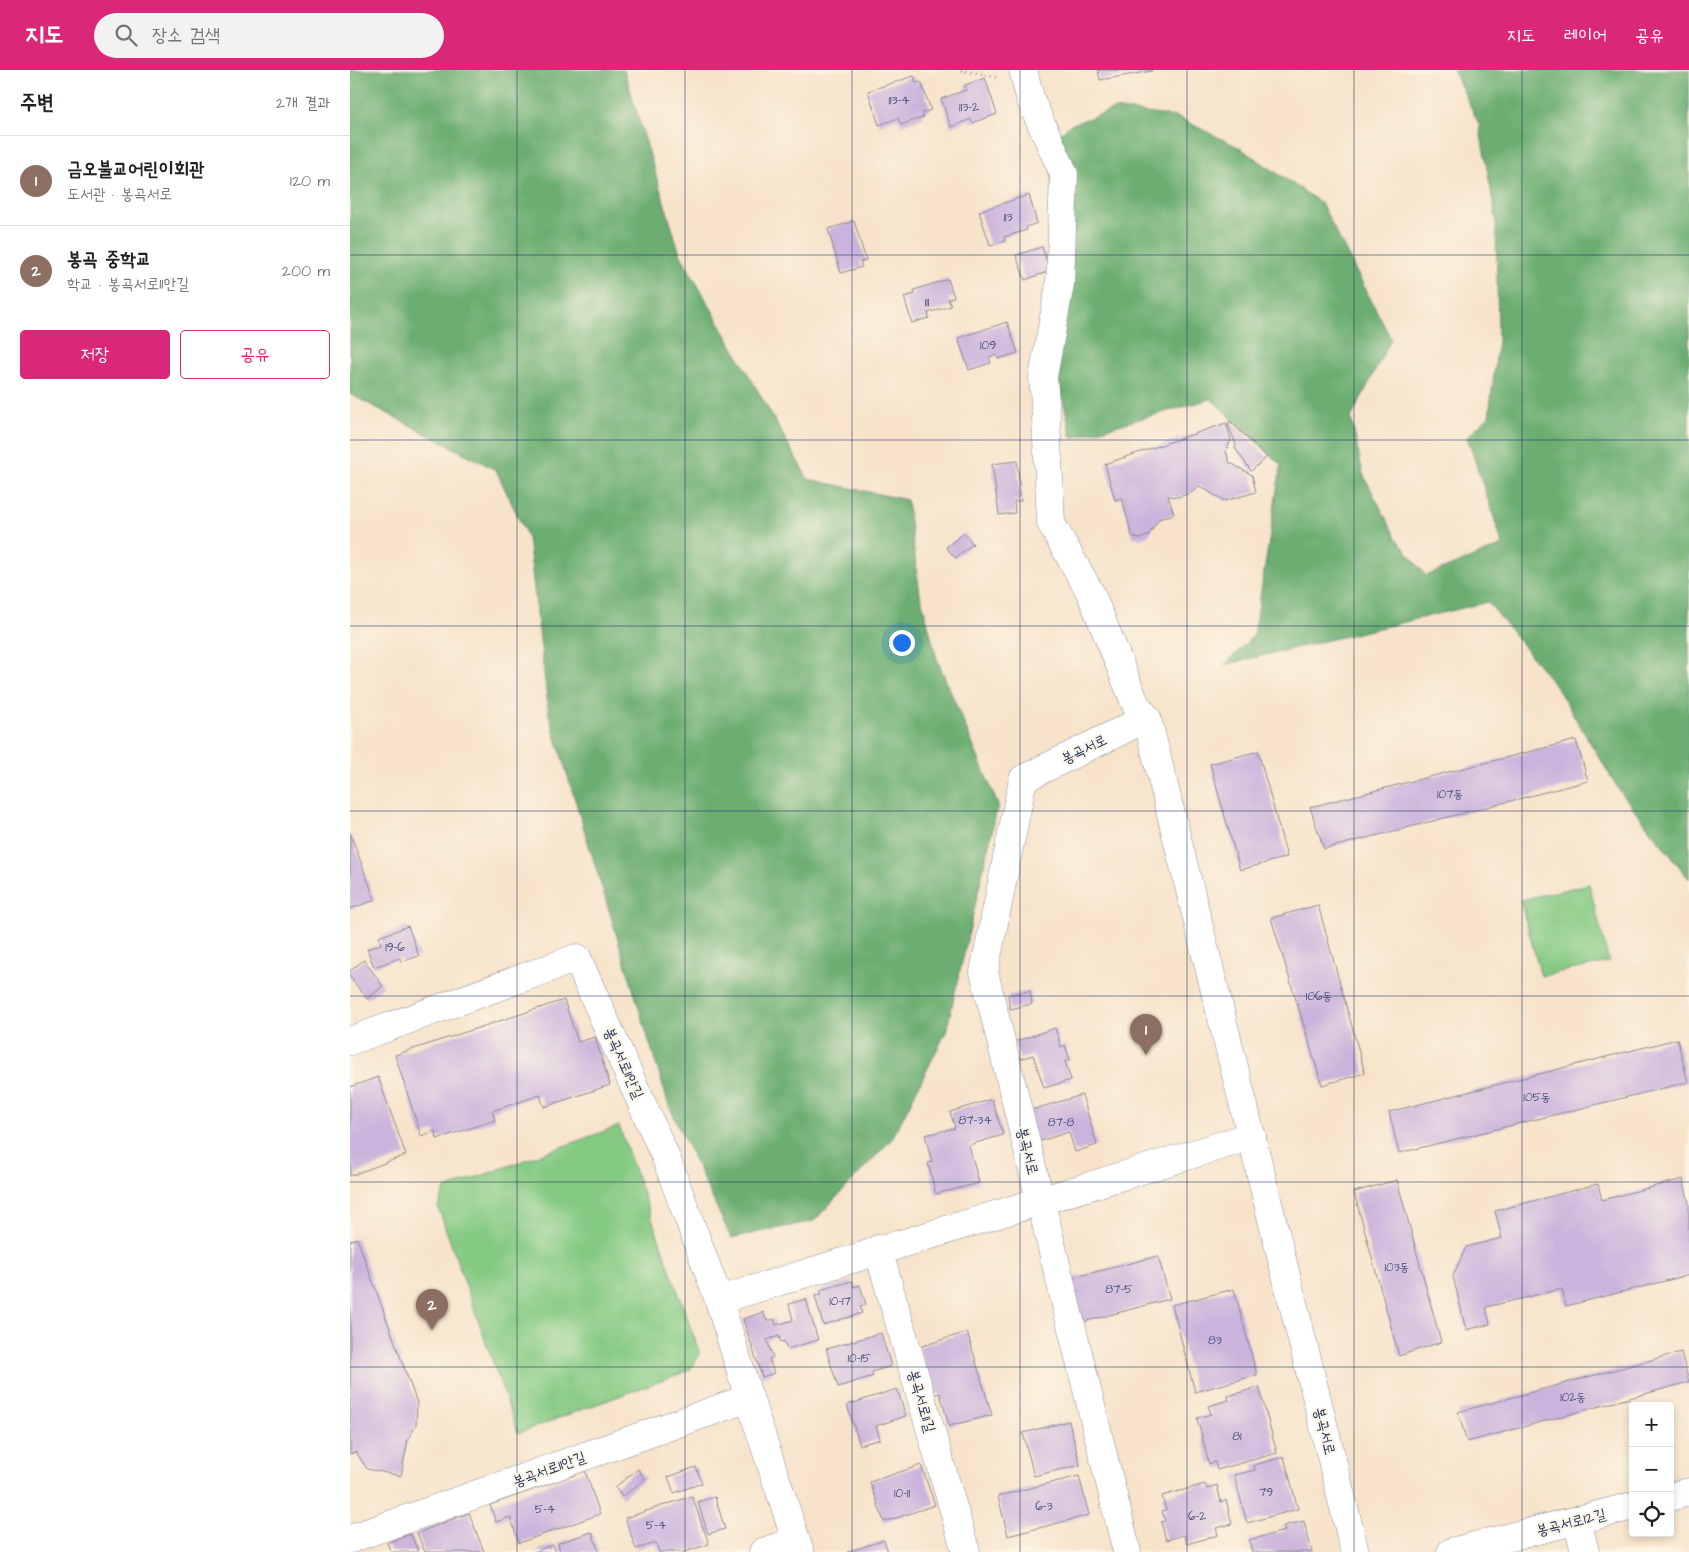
<!DOCTYPE html>
<html lang="ko">
<meta charset="utf-8">
<style>
:root{--surface:#fff;--page:#f2f2f2;--text:#202124;--muted:#757577;--line:#e0e0e0;--accent:#db2777}
body{margin:0;font-family:"Architects Daughter","Poor Story",sans-serif;background:var(--page);color:var(--text)}
.controls{position:absolute;right:15px;bottom:15px;display:grid;overflow:hidden;border-radius:5px;box-shadow:0 2px 8px #0003}
.controls button{width:45px;height:45px;display:grid;place-items:center;padding:0;border:0;border-bottom:1px solid var(--line);background:var(--surface);color:var(--text);font:25px sans-serif}
.you{position:absolute;left:551px;top:572px;width:18px;height:18px;margin:-12px;border:4px solid #fff;border-radius:50%;background:#1a73e8;box-shadow:0 0 0 8px #1a73e833}
.badge{display:grid;place-items:center;width:32px;height:32px;border-radius:50%;background:var(--accent);color:#fff;font-size:16px;font-weight:700}
.pin{position:absolute;translate:-50% -41px;filter:drop-shadow(0 1px 2px #0008)}
.pin::after{content:'';position:absolute;top:26px;width:18px;height:15px;background:inherit;clip-path:polygon(0 0,100% 0,50% 100%)}
.list{margin:0;padding:0;list-style:none}
h2{display:flex;justify-content:space-between;align-items:center;height:65px;margin:0;padding:0 20px;font-size:21px}
h2 small{font-size:16px;font-weight:400;color:var(--muted)}
.list li{display:grid;grid-template-columns:32px 1fr auto;gap:15px;align-items:center;box-sizing:border-box;height:90px;padding:0 20px;border-top:1px solid var(--line)}
.list b{display:block;font-size:19px;white-space:nowrap}
.list p{margin:0;font-size:16px;white-space:nowrap;color:var(--muted)}
.list em{font-size:16px;font-style:normal;color:var(--muted)}
.actions{display:flex;gap:10px;padding:15px 20px}
.actions a{flex:1;padding:11px 0;border:1px solid var(--accent);border-radius:5px;text-align:center;font-size:18px;color:var(--accent)}
.actions .main{background:var(--accent);color:#fff}
.icon{flex:none;width:28px;height:28px;fill:none;stroke:currentColor;stroke-width:2;stroke-linecap:round;stroke-linejoin:round}
.map{position:relative;flex:none;width:1339px;height:1482px;overflow:hidden}
header{display:flex;align-items:center;gap:30px;box-sizing:border-box;height:70px;padding:0 25px;background:var(--accent);color:#fff}
header strong{font-size:24px}
nav{display:flex;gap:28px;margin-inline-start:auto;font-size:18px}
.search{width:350px;height:45px;background:var(--page);display:flex;align-items:center;gap:12px;box-sizing:border-box;padding:0 18px;border-radius:28px;color:var(--muted);font-size:19px}
main{display:flex}
aside{flex:1;background:var(--surface)}
.map>svg:first-child{display:block}
.green{fill:#85ca83;stroke:#507c70}
.forest{fill:#6cae71;stroke:#446e68}
.building{fill:#cab3dc}
.lines{fill:none;stroke-linecap:round;stroke-linejoin:round}
.minor-casing{stroke:#898994;stroke-width:29}
.path{stroke:#898994;stroke-width:3;stroke-dasharray:1 4;stroke-linecap:butt}
.minor{stroke:#fff;stroke-width:28}
.grid{fill:none;stroke:#1b2f5e;stroke-width:1;stroke-opacity:0.55}
.labels{text-anchor:middle;stroke-width:4;stroke-linejoin:round;paint-order:stroke}
.number-label{font-size:12px;fill:#47507e}
.street-label{font-size:15px;fill:#1b2f5e;stroke:#fcf5e5}
</style>
<header>
<strong>지도</strong>
<div class="search"><svg class="icon" aria-label="search" viewBox="0 0 24 24"><circle cx="10" cy="10" r="6"/><path d="M15 15l6 6"/></svg>장소 검색</div>
<nav><a>지도</a><a>레이어</a><a>공유</a></nav>
</header>
<main>
<aside>
<h2>주변<small>2개 결과</small></h2>
<ul class="list">
<li><span class="badge" style="background:#8d6e63">1</span><div><b>금오불교어린이회관</b><p>도서관 · 봉곡서로</p></div><em>120 m</em></li>
<li><span class="badge" style="background:#8d6e63">2</span><div><b>봉곡 중학교</b><p>학교 · 봉곡서로11안길</p></div><em>200 m</em></li>
</ul>
<div class="actions"><a class="main">저장</a><a>공유</a></div>
</aside>
<div class="map">
<svg width="1339" height="1482" viewBox="0 0 1339 1482">
<rect width="100%" height="100%" fill="#fcf5e5"/>
<filter id="ink" filterUnits="userSpaceOnUse"><feTurbulence type="fractalNoise" baseFrequency=".02" numOctaves="2"/><feDisplacementMap in="SourceGraphic" scale="10" xChannelSelector="R" yChannelSelector="G"/><feConvolveMatrix kernelMatrix="1 2 1 2 8 2 1 2 1" color-interpolation-filters="sRGB"/></filter>
<filter id="wash" filterUnits="userSpaceOnUse"><feTurbulence type="fractalNoise" baseFrequency=".0096" numOctaves="4" result="noise"/><feDisplacementMap in="SourceGraphic" scale="20" xChannelSelector="R" yChannelSelector="G"/><feGaussianBlur stdDeviation="1.12" result="paint"/><feColorMatrix in="noise" values="0 0 0 0 0 0 0 0 0 0 0 0 0 0 0 0 0 1.4 0 .05"/><feComposite in="paint" operator="in"/></filter>
<g filter="url(#wash)">
<rect width="100%" height="100%" fill="#f7e3ca"/>
<g class="green">
<path d="M1239,814L1259,892L1191,906L1170,830Z"/>
<path d="M269,1056L350,1284L340,1300L168,1363L88,1137L95,1119Z"/>
</g>
<g class="forest">
<path d="M0,0H274L330,184L458,409L557,430L570,524L587,589L648,735L596,962L542,1069L464,1151L381,1168L319,1036L199,645L178,468L146,400L0,324Z"/>
<path d="M1103,0H1339V809L1269,720L1207,618L1138,532L874,595L904,565L931,395L861,329L722,368L705,296L701,71L720,55L765,39L827,47L890,78L971,133L1041,269L1001,348L1013,404L1046,468L1076,506L1153,475L1117,367L1139,346L1148,270L1146,148L1129,54Z"/>
</g>
<g id="blocks">
<g class="building">
<path d="M748,0H802V1L750,10Z"/>
<path d="M564,6L566,13L571,12L581,40L572,43L574,47L551,55L548,48L529,55L518,21Z"/>
<path d="M635,8L647,44L622,53L621,49L601,57L591,29L616,20L615,15Z"/>
<path d="M679,125L687,153L676,157L677,160L654,167L655,171L640,175L629,141Z"/>
<path d="M504,151L516,190L510,192L512,197L491,203L478,159Z"/>
<path d="M692,177L700,201L675,210L666,185Z"/>
<path d="M598,209L604,227L598,229L601,236L578,243L579,248L562,253L554,227L565,224L564,220Z"/>
<path d="M657,252L668,283L648,289L647,285L639,287L641,293L619,300L608,268Z"/>
<path d="M880,351L917,387L901,401L885,378L886,375L878,354Z"/>
<path d="M876,353L881,370L876,381L879,392L902,405L906,422L875,431L849,416L841,423L828,427L818,426L824,444L809,449L798,466L790,469L782,466L772,428L765,430L755,394Z"/>
<path d="M667,391L671,431H664L665,443L649,445L642,394Z"/>
<path d="M614,463L623,474L605,488L596,477Z"/>
<path d="M1226,670L1238,711L974,779L960,737Z"/>
<path d="M908,681L937,787L890,800L860,694Z"/>
<path d="M0,763L25,830L0,839Z"/>
<path d="M968,835L1015,1003L972,1015L921,848Z"/>
<path d="M58,856L69,886L51,892L50,888L24,897L17,879L31,874L29,867Z"/>
<path d="M14,890L33,916L17,929L0,907V901Z"/>
<path d="M680,921L682,934L660,939L658,925Z"/>
<path d="M214,930L228,972L245,967L260,1015L194,1037L190,1025L142,1041L145,1050L87,1069L85,1061L71,1066L45,985Z"/>
<path d="M705,958L711,977L715,975L720,990L715,991L721,1010L694,1018L683,985L670,989L664,972Z"/>
<path d="M1327,969L1338,1012L1049,1083L1039,1042Z"/>
<path d="M28,1007L56,1085L0,1106V1017Z"/>
<path d="M732,1025L747,1075L725,1082L719,1062L687,1072L678,1041Z"/>
<path d="M642,1029L653,1065L619,1075L629,1113L586,1124L578,1093L582,1092L575,1065L605,1058L600,1042Z"/>
<path d="M1333,1109L1339,1133V1205L1216,1236L1212,1219L1136,1237L1140,1254L1116,1260L1103,1206L1116,1177L1152,1168L1145,1141L1248,1114L1252,1130Z"/>
<path d="M1047,1110L1091,1272L1049,1286L1004,1122Z"/>
<path d="M7,1168L67,1333L66,1355L58,1369L51,1406L17,1399L6,1382L0,1384V1171Z"/>
<path d="M808,1186L820,1229L729,1253L718,1209Z"/>
<path d="M502,1211L504,1217L510,1215L516,1235L510,1237L512,1243L473,1255L465,1226L472,1224L470,1220Z"/>
<path d="M884,1219L907,1305L845,1322L822,1235Z"/>
<path d="M456,1229L468,1270L437,1279L434,1271L431,1272L429,1266L417,1270L423,1287L419,1289L424,1303L412,1307L393,1249L413,1242L417,1251L424,1249L426,1255L443,1250L439,1234Z"/>
<path d="M617,1262L642,1345L599,1356L590,1323L584,1325L569,1277Z"/>
<path d="M531,1263L541,1296L522,1302L523,1306L488,1317L476,1279Z"/>
<path d="M1331,1282L1339,1312L1117,1372L1108,1342Z"/>
<path d="M909,1317L927,1383L867,1400L865,1392L859,1394L847,1348L861,1344L858,1336L879,1330L878,1326Z"/>
<path d="M547,1319L556,1346L526,1356L530,1369L510,1375L497,1335Z"/>
<path d="M719,1351L730,1395L684,1406L673,1363Z"/>
<path d="M934,1387L948,1439L897,1453L884,1405L905,1400L904,1395Z"/>
<path d="M571,1395L585,1435L534,1452L520,1412Z"/>
<path d="M346,1397L352,1413L324,1423L318,1407Z"/>
<path d="M288,1399L295,1409L272,1427L265,1417Z"/>
<path d="M235,1401L250,1444L169,1473L160,1447L146,1452L140,1435Z"/>
<path d="M729,1406L739,1445L658,1466L648,1426Z"/>
<path d="M855,1414L857,1419L867,1415L871,1432L876,1430L882,1454L866,1458L868,1465L837,1474L834,1465L816,1470L811,1452L815,1451L812,1441L816,1440L812,1426Z"/>
<path d="M342,1426L359,1474L335,1482H309L306,1473L286,1479L275,1448Z"/>
<path d="M365,1427L375,1459L358,1464L348,1432Z"/>
<path d="M119,1443L134,1482H75L67,1463Z"/>
<path d="M954,1451L962,1482H902L899,1470L935,1461L933,1456Z"/>
<path d="M242,1462L249,1482H210L208,1473Z"/>
<path d="M61,1464L68,1482H41L37,1473Z"/>
<path d="M534,1470L538,1482H497Z"/>
<path d="M203,1475L206,1482H184Z"/>
</g>
</g>
</g>
<g filter="url(#ink)">
<use href="#blocks" fill-opacity="0" stroke="#898994" stroke-width="1"/>
<g class="lines">
<defs>
<g id="minor">
<path d="M673,0L681,31L714,104L710,214L693,307L696,347L701,453L741,524L786,635L797,648L1005,1482"/>
<path d="M0,971L227,888L316,1088L369,1230L399,1328L450,1482"/>
<path d="M528,1179L616,1482"/>
<path d="M369,1230L902,1066"/>
<path d="M1320,1427L1339,1422"/>
<path d="M1227,1450L1235,1482"/>
<path d="M0,1469L399,1328"/>
<path d="M413,1482L446,1471"/>
<path d="M777,1482L634,902L673,709L797,648"/>
<path d="M1101,1482L1283,1436"/>
</g>
</defs>
<use href="#minor" class="minor-casing"/>
<path class="path" d="M611,0L646,7"/>
<use href="#minor" class="minor"/>
</g>
</g>
<path class="grid" d="M167,0V1482M335,0V1482M502,0V1482M670,0V1482M837,0V1482M1004,0V1482M1172,0V1482M0,185H1339M0,370H1339M0,556H1339M0,741H1339M0,926H1339M0,1112H1339M0,1297H1339"/>
<g class="labels">
<g class="number-label">
<text x="549" y="34">113-4</text>
<text x="619" y="41">113-2</text>
<text x="658" y="151">113</text>
<text x="577" y="236">111</text>
<text x="638" y="279">109</text>
<text x="1100" y="728">107동</text>
<text x="45" y="881">19-6</text>
<text x="969" y="930">106동</text>
<text x="1187" y="1031">105동</text>
<text x="625" y="1054">87-34</text>
<text x="711" y="1056">87-8</text>
<text x="1047" y="1201">103동</text>
<text x="769" y="1223">87-5</text>
<text x="490" y="1235">10-17</text>
<text x="865" y="1274">83</text>
<text x="509" y="1292">10-15</text>
<text x="1223" y="1331">102동</text>
<text x="887" y="1370">81</text>
<text x="916" y="1426">79</text>
<text x="552" y="1427">10-11</text>
<text x="694" y="1440">6-3</text>
<text x="195" y="1443">5-4</text>
<text x="847" y="1450">6-2</text>
<text x="306" y="1459">5-4</text>
</g>
<g class="street-label">
<text transform="translate(734 679) rotate(-26)" y="5">봉곡서로</text>
<text transform="translate(274 993) rotate(66)" y="5">봉곡서로11안길</text>
<text transform="translate(678 1081) rotate(76)" y="5">봉곡서로</text>
<text transform="translate(572 1331) rotate(74)" y="5">봉곡서로11길</text>
<text transform="translate(975 1361) rotate(76)" y="5">봉곡서로</text>
<text transform="translate(199 1399) rotate(-20)" y="5">봉곡서로11안길</text>
<text transform="translate(1221 1452) rotate(-14)" y="5">봉곡서로12길</text>
</g>
</g>
</svg>
<div class="controls">
<button>+</button>
<button>−</button>
<button><svg class="icon" aria-label="locate" viewBox="0 0 24 24"><circle cx="12" cy="12" r="6"/><path d="M12 2v4M12 18v4M2 12h4M18 12h4"/></svg></button>
</div>
<div class="you"></div>
<div class="pin badge" style="left:796px;top:985px;background:#8d6e63">1</div>
<div class="pin badge" style="left:82px;top:1260px;background:#8d6e63">2</div>
</div>
</main>
